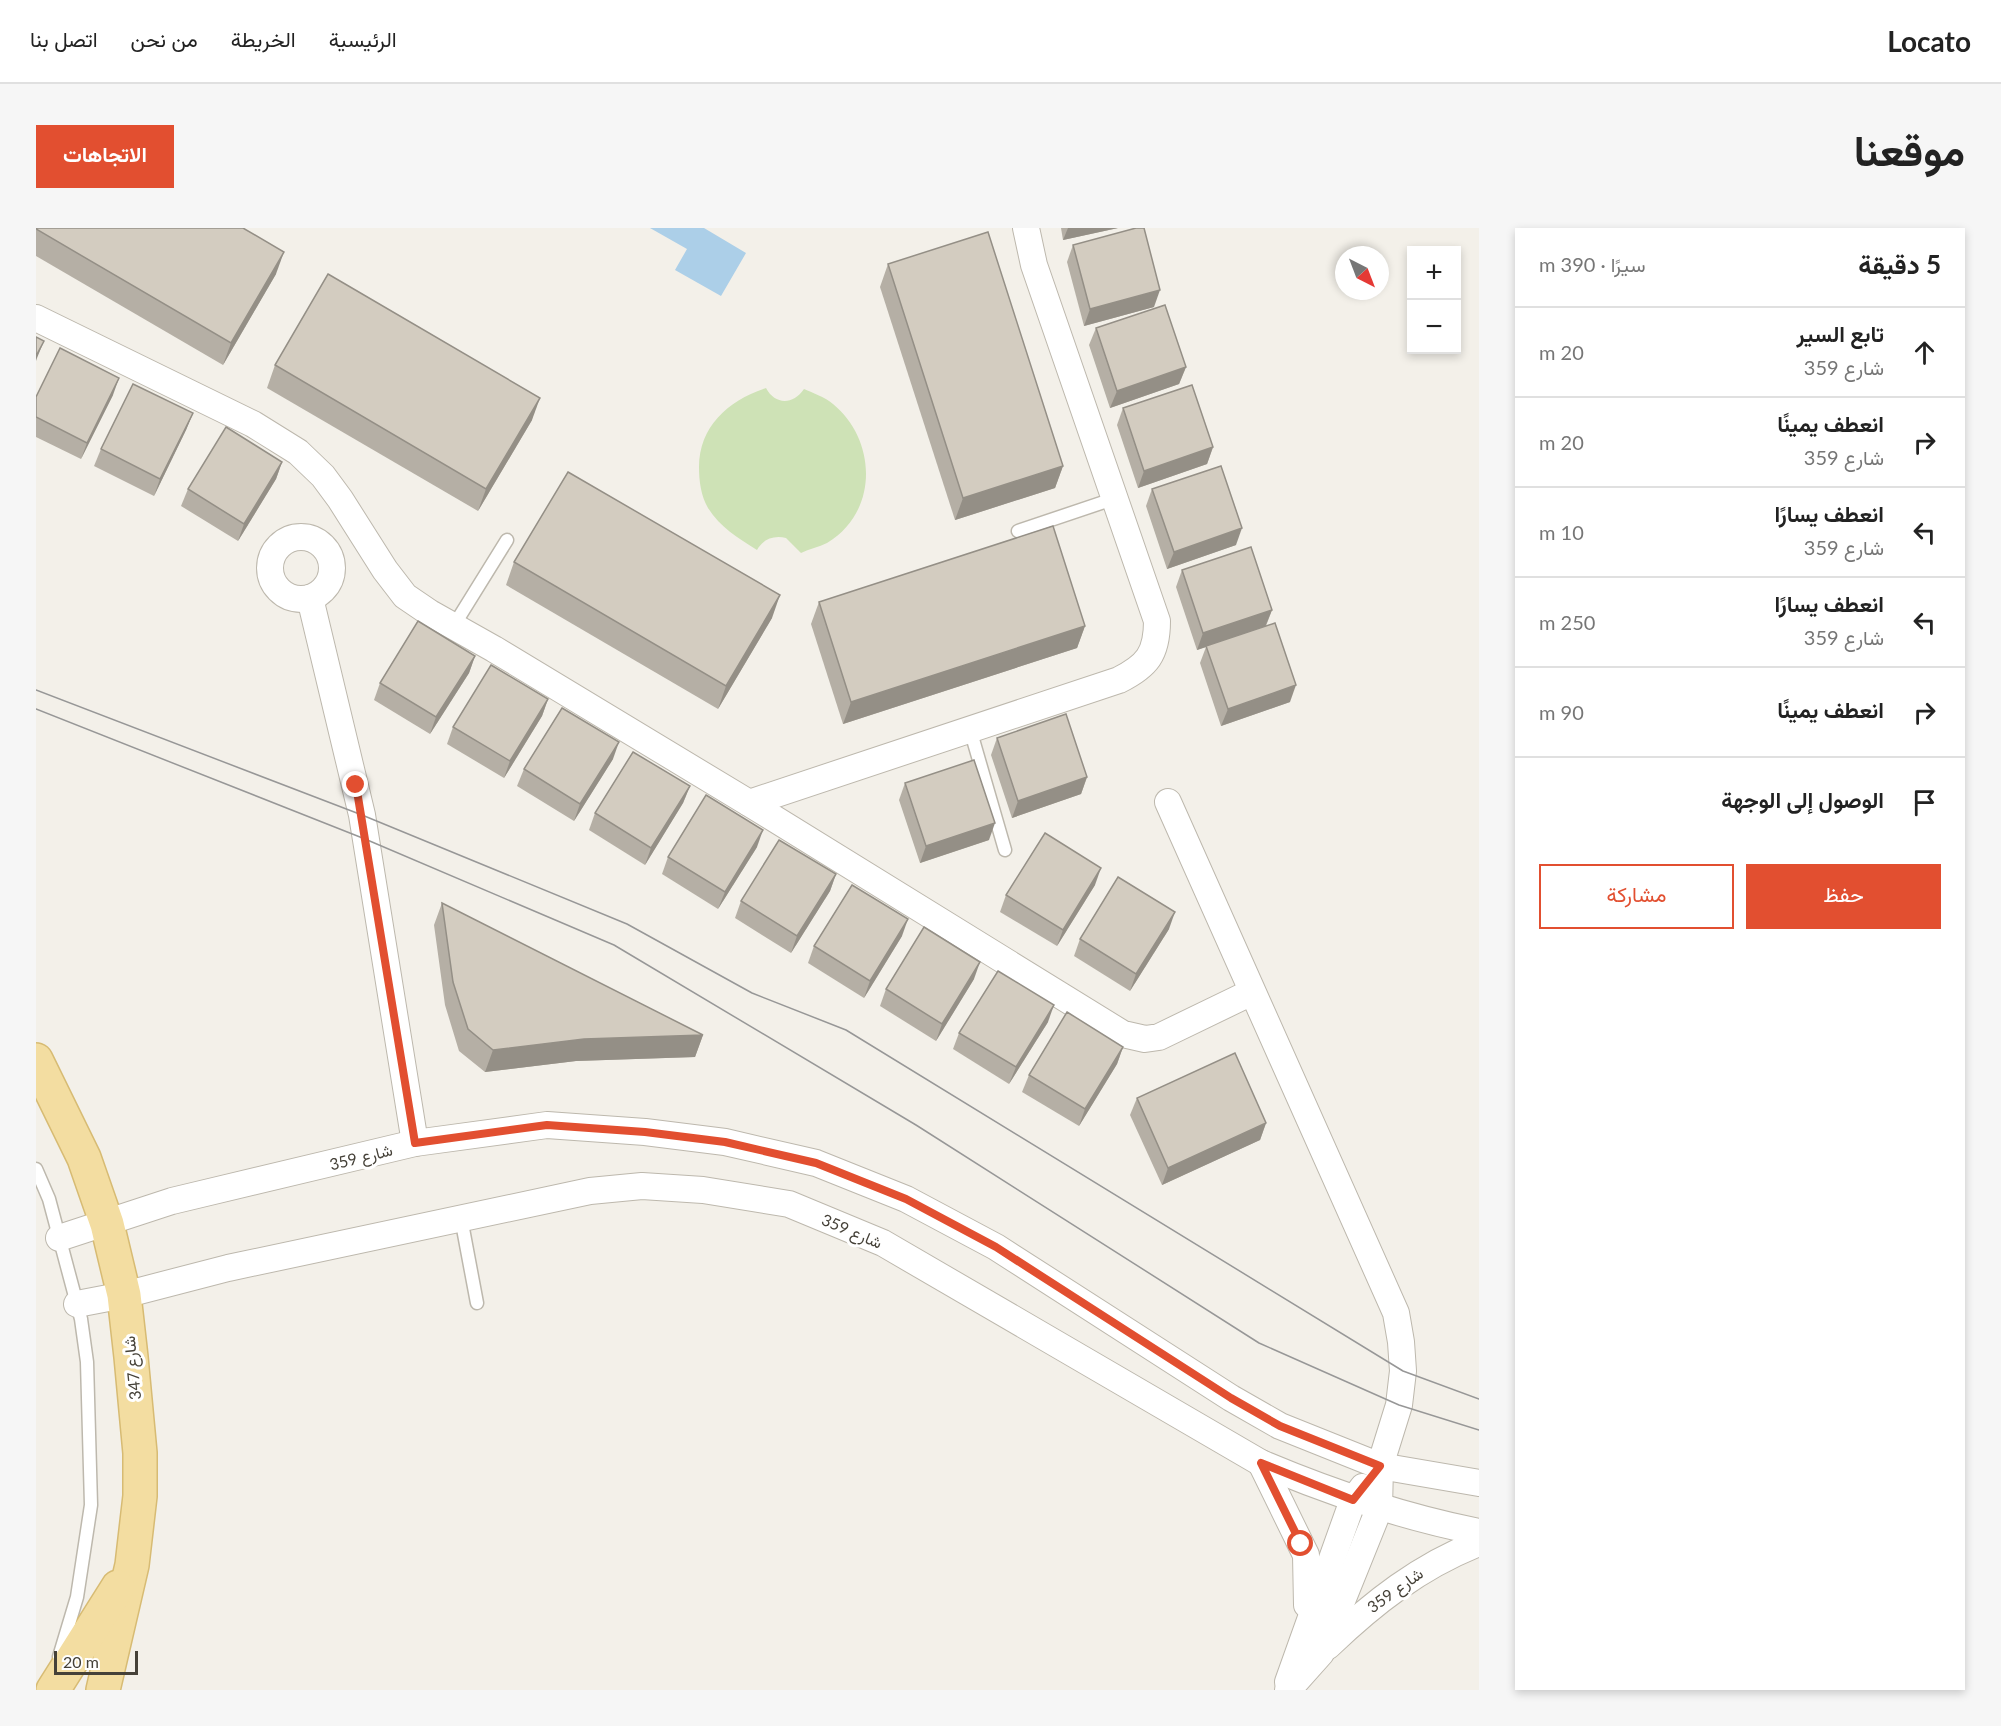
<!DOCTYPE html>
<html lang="ar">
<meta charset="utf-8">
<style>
:root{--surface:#fff;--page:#f6f6f6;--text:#222;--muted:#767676;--line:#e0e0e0;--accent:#e24f30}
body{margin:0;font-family:Lato,Vazirmatn,sans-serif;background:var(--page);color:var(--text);direction:rtl}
.controls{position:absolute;right:18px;top:18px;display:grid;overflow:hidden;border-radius:0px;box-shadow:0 3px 9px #0003}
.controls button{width:54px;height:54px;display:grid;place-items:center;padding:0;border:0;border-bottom:2px solid var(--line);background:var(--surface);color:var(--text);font:30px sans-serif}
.compass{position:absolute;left:1299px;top:18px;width:54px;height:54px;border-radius:50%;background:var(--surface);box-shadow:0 3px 9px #0003;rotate:138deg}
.scale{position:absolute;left:18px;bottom:15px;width:84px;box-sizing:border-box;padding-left:6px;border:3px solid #454138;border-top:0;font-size:16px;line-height:21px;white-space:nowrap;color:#454138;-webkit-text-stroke:4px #fff;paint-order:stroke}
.stop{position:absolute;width:18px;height:18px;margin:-14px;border:4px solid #e24f30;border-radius:50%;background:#fff}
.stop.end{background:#e24f30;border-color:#fff;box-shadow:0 2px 6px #0008}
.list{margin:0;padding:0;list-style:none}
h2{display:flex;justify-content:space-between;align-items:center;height:78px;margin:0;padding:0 24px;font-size:26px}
h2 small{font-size:20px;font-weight:400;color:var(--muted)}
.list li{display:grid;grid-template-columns:39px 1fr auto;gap:18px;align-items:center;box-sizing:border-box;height:90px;padding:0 24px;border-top:2px solid var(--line)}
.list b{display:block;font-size:22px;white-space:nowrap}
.list p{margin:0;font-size:20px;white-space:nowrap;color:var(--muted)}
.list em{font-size:20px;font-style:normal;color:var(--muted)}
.actions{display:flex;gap:12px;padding:18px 24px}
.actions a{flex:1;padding:14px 0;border:2px solid var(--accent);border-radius:0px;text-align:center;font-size:21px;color:var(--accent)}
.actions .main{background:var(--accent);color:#fff}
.icon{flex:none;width:33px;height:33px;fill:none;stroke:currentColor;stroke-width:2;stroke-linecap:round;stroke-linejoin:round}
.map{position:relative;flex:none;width:1443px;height:1462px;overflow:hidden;direction:ltr;border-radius:0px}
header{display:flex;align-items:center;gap:36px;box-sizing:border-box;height:84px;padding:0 30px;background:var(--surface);border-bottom:2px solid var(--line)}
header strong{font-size:28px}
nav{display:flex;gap:33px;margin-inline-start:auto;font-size:21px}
.intro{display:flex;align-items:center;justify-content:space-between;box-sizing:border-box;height:144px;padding:0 36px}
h1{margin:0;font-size:42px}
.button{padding:15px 27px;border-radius:0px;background:var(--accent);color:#fff;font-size:21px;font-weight:700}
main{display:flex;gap:36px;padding:0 36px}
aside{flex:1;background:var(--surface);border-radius:0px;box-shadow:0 3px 9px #0003}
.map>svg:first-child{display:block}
.green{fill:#cee2b6}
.water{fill:#accfe8}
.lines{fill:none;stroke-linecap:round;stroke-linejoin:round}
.lane-casing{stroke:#bdb8ad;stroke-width:15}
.street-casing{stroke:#bdb8ad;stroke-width:28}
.primary-casing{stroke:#d7bb73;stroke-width:36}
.lane{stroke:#fff;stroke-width:12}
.street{stroke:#fff;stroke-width:26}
.primary{stroke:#f3dda1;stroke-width:33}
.tram{stroke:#979797;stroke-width:1.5}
.wall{fill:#b5afa5}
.shaded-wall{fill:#948f86}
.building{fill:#d3ccc0;stroke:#948f86;stroke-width:1.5}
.route{stroke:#e24f30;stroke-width:8}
.labels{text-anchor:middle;stroke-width:6;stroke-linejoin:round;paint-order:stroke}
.street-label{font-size:16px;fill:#454138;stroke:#fff}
</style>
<header>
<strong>Locato</strong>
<nav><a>الرئيسية</a><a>الخريطة</a><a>من نحن</a><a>اتصل بنا</a></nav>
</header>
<div class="intro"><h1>موقعنا</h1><a class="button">الاتجاهات</a></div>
<main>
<aside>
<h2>5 دقيقة<small>سيرًا · 390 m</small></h2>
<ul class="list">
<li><svg class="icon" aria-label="ahead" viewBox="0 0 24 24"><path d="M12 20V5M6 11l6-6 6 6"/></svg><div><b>تابع السير</b><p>شارع 359</p></div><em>20 m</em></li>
<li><svg class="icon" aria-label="right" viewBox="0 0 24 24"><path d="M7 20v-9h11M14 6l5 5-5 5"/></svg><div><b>انعطف يمينًا</b><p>شارع 359</p></div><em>20 m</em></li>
<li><svg class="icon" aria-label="left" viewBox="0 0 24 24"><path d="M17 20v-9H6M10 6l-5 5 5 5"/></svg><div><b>انعطف يسارًا</b><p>شارع 359</p></div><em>10 m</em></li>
<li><svg class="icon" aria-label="left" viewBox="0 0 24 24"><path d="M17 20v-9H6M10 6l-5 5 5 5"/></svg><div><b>انعطف يسارًا</b><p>شارع 359</p></div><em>250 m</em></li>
<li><svg class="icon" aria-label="right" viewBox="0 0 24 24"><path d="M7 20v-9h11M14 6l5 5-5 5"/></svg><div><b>انعطف يمينًا</b></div><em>90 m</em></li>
<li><svg class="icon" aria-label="arrive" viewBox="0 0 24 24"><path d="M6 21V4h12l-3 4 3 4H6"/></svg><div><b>الوصول إلى الوجهة</b></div></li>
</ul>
<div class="actions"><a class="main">حفظ</a><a>مشاركة</a></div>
</aside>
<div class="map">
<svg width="1443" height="1462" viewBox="0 0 1443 1462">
<rect width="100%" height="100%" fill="#f3f0e9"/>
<path class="green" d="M730,160C739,177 757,177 768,161C777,165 789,169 797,176C841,212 843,284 791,315C783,319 773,321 765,325L750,310C738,307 727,311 721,322C702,310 684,299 672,280C665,268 663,253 663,239C663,198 693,172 730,160Z"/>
<path class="water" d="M614,0H668L710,25L685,68L639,42L651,21Z"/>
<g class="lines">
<defs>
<g id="lane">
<path d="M982,303L1077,271"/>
<path d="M417,399L471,312"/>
<path d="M934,501L969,622"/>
<path d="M0,941L13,971L45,1091L51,1134L55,1277L41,1369L23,1429"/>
<path d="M425,990L441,1075"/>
</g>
<g id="street">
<path d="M0,90L217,196L262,224L287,248L304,271L349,342L369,368L394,385L458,421L713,575L1087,806L1109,811L1123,809L1216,764"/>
<circle cx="265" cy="340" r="31"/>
<path d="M274,370L326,587L379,915"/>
<path d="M1132,574L1360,1085L1365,1114L1367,1143L1363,1177L1344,1238L1343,1281L1285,1425L1252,1462"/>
<path d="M713,575L1083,452C1111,438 1121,426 1121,393L998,37L990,0"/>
<path d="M23,1010L136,973L379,915L511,897L609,904L689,914L780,935L870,971L960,1019L1195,1170L1244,1198L1344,1238L1443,1255"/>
<path d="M41,1076L88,1067L192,1040L554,963L606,958L667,962L753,976L847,1015L1225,1235C1296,1265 1367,1289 1443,1304"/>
<path d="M1225,1235L1270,1327L1271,1377"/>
<path d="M1292,1418C1337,1375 1384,1338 1443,1315"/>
<path d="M1252,1454L1317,1272L1327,1259"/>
</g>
<g id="primary">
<path d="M0,832L48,930L71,996L88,1067L95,1129L104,1225V1268L96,1337L67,1462"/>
<path d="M17,1462L82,1359"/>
</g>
</defs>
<use href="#lane" class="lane-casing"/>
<use href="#street" class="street-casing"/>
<use href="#primary" class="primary-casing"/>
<use href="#lane" class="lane"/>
<use href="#street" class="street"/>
<use href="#primary" class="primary"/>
<g class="tram">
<path d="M0,462L326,587L591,696L716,765L810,802L1367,1143L1443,1171"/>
<path d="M0,481L329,611L578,717L880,897L1223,1115L1363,1177L1443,1202"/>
</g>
</g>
<g class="wall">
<path d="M0,0L240,46L187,137L0,28Z"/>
<path d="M1025,0H1082L1027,12Z"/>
<path d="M1037,17L1118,79L1048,98L1031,34Z"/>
<path d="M852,36L1027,238L1019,260L919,292L844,59Z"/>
<path d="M1060,100L1150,139L1143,156L1074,180L1053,117Z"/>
<path d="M239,137L496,192L442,283L231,160Z"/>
<path d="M77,167L45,231L0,209V169Z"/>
<path d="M1087,180L1177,219L1171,236L1102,260L1081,197Z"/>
<path d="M157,185L150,202L118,268L58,238L65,221Z"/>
<path d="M246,234L240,251L202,313L145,278L152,261Z"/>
<path d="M1116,261L1200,317L1131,341L1110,278Z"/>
<path d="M478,334L736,390L682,481L470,357Z"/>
<path d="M1146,342L1236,382L1230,398L1254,474L1185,498L1164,435L1170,419L1161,422L1140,359Z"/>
<path d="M783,374L1049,398L1041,420L807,496L775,396Z"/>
<path d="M439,428L433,445L394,506L338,472L344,455Z"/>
<path d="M512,471L506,488L468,550L411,516L417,499Z"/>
<path d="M961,510L1051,549L1045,566L976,590L955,527Z"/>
<path d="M577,531L538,593L481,558L488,541Z"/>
<path d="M869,555L953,612L884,635L863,572Z"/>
<path d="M654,558L647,575L609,637L553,602L559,585Z"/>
<path d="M721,619L682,681L626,646L632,629Z"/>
<path d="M800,646L794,663L755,725L699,690L705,673Z"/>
<path d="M1059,657L1021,718L964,684L970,667Z"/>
<path d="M406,675L667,807L659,829L540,833L449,844L423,823L409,777L398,697Z"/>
<path d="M1133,701L1094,763L1038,728L1044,711Z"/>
<path d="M866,708L828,770L772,735L778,718Z"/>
<path d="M938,751L900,813L844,778L850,761Z"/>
<path d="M1012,794L973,856L917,821L923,805Z"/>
<path d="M1087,819L1081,836L1043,898L986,864L993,847Z"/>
<path d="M1101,870L1230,895L1224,912L1126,957L1094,887Z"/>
</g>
<g class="shaded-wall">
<path d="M1032,0H1082L1027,12Z"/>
<path d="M248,24L240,46L187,137L195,115Z"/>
<path d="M1124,62L1118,79L1048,98L1054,81Z"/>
<path d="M8,113L1,130L0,133V128Z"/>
<path d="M1150,139L1143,156L1074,180L1081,163Z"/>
<path d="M83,150L77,167L45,231L51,215Z"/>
<path d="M504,170L496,192L442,283L450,261Z"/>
<path d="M157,185L150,202L118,268L124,251Z"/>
<path d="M1177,219L1171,236L1102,260L1108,243Z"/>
<path d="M246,234L240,251L202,313L208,296Z"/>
<path d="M1027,238L1019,260L919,292L927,270Z"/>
<path d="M1206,300L1200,317L1131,341L1138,324Z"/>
<path d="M744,367L736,390L682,481L690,458Z"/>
<path d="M1236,382L1229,399L1161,422L1167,405Z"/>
<path d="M1049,398L1041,420L807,496L815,474Z"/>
<path d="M439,428L433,445L394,506L400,489Z"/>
<path d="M1260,457L1254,474L1185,498L1192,481Z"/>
<path d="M512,471L506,488L468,550L474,533Z"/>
<path d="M583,514L577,531L538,593L544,576Z"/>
<path d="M1051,549L1045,566L976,590L982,573Z"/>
<path d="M654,558L647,575L609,637L615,620Z"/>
<path d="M959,595L953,612L884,635L890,618Z"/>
<path d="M727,602L721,619L682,681L689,664Z"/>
<path d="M1065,640L1059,657L1021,718L1027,702Z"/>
<path d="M800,646L794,663L755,725L761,708Z"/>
<path d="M1139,684L1133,701L1094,763L1100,746Z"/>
<path d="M872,691L866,708L828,770L834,753Z"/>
<path d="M944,734L938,751L900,813L906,796Z"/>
<path d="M1018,777L1012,794L973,856L980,839Z"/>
<path d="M667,807L659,829L540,833L449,844L457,822L548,811Z"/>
<path d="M1087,819L1081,836L1043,898L1049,881Z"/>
<path d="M1230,895L1224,912L1126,957L1132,940Z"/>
</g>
<g class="building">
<path d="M0,0H207L248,24L195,115L0,1Z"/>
<path d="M1100,0H1108L1124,62L1054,81L1037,17Z"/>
<path d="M952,4L1027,238L927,270L852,36Z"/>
<path d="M292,46L504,170L450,261L239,137Z"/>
<path d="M1129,77L1150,139L1081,163L1060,100Z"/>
<path d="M0,109L8,113L0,128Z"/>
<path d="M24,120L83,150L51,215L0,189V169Z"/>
<path d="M97,156L157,185L124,251L65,221Z"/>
<path d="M1156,157L1177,219L1108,243L1087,180Z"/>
<path d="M190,199L246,234L208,296L152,261Z"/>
<path d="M1185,238L1206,300L1138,324L1116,261Z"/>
<path d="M532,244L744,367L690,458L478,334Z"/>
<path d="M1017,298L1049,398L815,474L783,374Z"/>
<path d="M1215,319L1236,382L1167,405L1146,342Z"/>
<path d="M382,393L439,428L400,489L344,455Z"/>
<path d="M1239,395L1260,457L1192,481L1170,418Z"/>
<path d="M455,437L512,471L474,533L417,499Z"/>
<path d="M526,480L583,514L544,576L488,541Z"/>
<path d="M1030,486L1051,549L982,573L961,510Z"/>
<path d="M597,524L654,558L615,620L559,585Z"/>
<path d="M938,532L959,595L890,618L869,555Z"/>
<path d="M670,567L727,602L689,664L632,629Z"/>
<path d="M1009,605L1065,640L1027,702L970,667Z"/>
<path d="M743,612L800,646L761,708L705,673Z"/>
<path d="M1082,649L1139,684L1100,746L1044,711Z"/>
<path d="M816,657L872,691L834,753L778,718Z"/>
<path d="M406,675L667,807L548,811L457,822L432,801L417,754Z"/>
<path d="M888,699L944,734L906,796L850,761Z"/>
<path d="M962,743L1018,777L980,839L923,805Z"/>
<path d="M1031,784L1087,819L1049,881L993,847Z"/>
<path d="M1199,825L1230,895L1132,940L1101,870Z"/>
</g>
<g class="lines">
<path class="route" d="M320,557L379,915L511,897L609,904L689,914L780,935L870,971L960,1019L1195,1170L1244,1198L1344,1238L1317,1272L1225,1235L1265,1316"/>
</g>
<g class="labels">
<g class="street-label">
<text transform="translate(325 929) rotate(-14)" y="6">شارع 359</text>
<text transform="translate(816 1003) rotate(23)" y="6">شارع 359</text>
<text transform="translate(96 1140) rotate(-96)" y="6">شارع 347</text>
<text transform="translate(1359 1362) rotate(-36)" y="6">شارع 359</text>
</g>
</g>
</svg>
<div class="controls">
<button>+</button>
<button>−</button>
</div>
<svg class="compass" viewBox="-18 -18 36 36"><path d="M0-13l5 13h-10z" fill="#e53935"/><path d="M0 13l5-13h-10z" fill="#767676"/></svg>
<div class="scale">20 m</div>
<div class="stop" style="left:1265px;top:1316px"></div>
<div class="stop end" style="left:320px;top:557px"></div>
</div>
</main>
